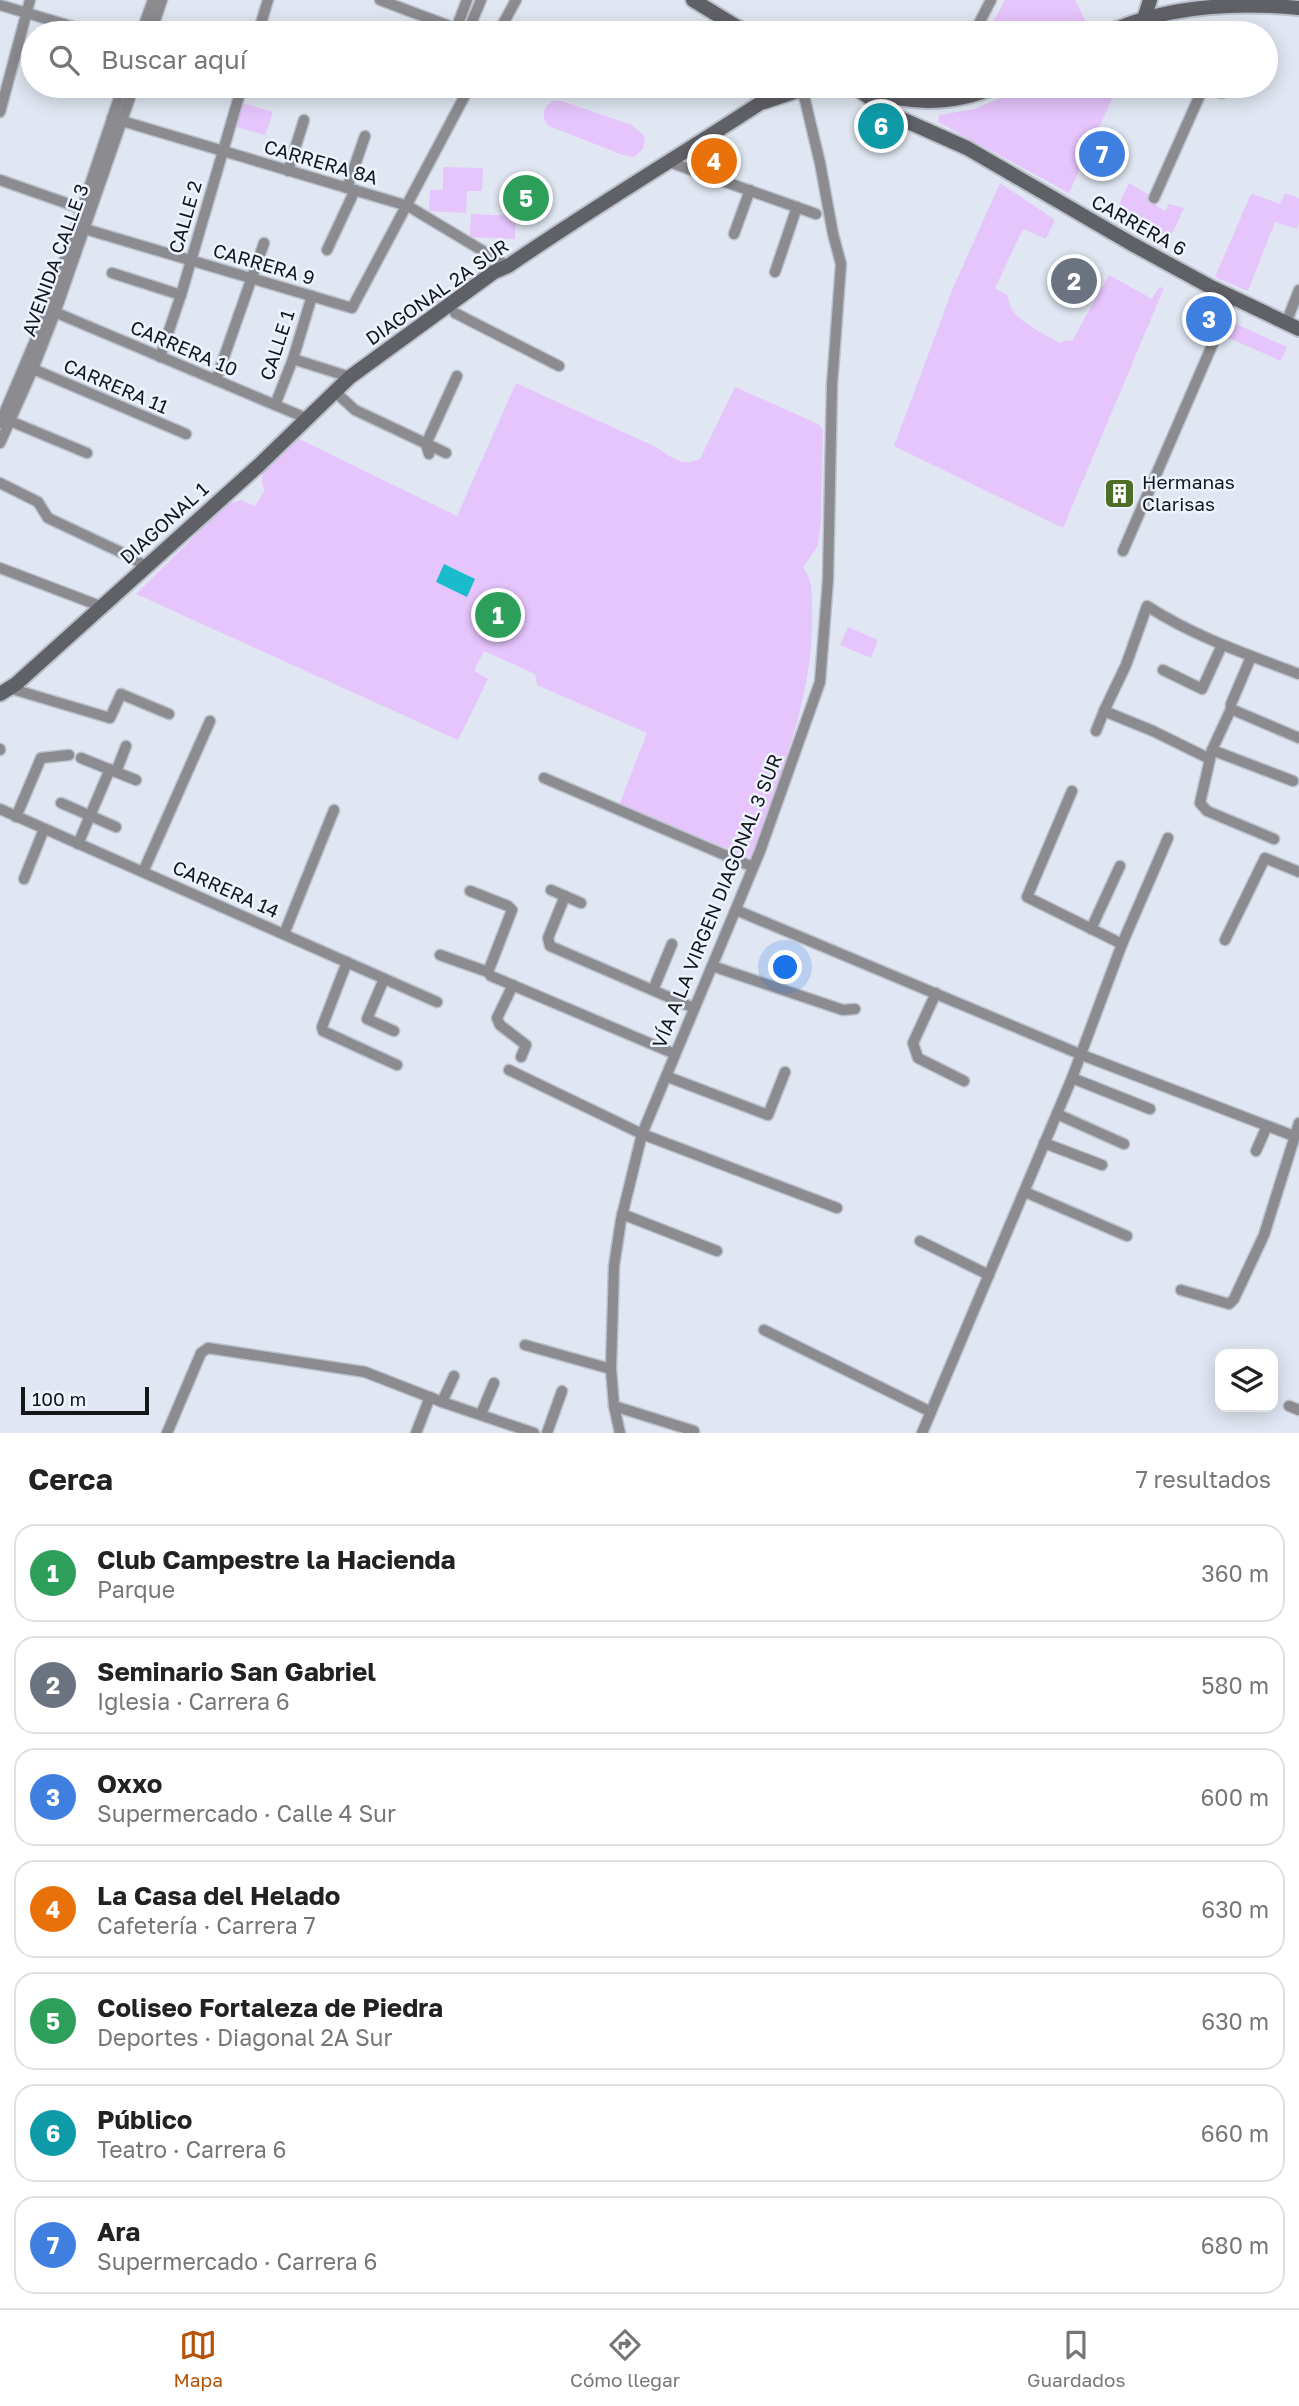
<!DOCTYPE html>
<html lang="es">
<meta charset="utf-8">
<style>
:root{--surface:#fff;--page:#f6f6f6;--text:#222;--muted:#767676;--line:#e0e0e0;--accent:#b45309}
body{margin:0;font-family:"Golos Text",sans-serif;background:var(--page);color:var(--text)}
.controls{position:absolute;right:21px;bottom:21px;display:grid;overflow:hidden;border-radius:14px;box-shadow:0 4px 18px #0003}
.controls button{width:63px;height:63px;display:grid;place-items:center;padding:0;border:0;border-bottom:2px solid var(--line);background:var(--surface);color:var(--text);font:35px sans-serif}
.scale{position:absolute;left:21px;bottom:18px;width:128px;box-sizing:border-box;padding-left:7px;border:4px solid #14161a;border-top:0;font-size:19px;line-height:24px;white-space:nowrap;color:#14161a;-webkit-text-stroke:5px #edf4ff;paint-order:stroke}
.you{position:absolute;left:786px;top:968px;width:24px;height:24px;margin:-18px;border:5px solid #fff;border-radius:50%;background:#1a73e8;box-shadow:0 0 0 10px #1a73e833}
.badge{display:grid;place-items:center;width:46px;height:46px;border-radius:50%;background:var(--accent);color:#fff;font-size:23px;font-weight:700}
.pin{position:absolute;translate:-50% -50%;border:4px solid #fff;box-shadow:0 2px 7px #0006}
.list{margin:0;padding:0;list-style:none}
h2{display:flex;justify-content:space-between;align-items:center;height:91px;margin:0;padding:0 28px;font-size:30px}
h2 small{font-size:23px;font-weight:400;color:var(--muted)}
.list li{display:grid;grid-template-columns:46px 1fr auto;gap:21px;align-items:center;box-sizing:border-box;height:98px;margin:0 14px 14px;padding:0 14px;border:2px solid var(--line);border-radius:21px}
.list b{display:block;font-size:26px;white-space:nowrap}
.list p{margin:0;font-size:23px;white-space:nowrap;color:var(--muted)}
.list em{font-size:23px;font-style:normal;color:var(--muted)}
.icon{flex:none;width:38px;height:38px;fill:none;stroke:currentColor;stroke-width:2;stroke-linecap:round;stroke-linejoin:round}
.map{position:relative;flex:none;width:1299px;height:1433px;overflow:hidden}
.search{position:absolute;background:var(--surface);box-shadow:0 4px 18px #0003;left:21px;right:21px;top:21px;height:77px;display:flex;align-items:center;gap:18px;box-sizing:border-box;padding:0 24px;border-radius:38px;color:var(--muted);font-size:26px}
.sheet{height:875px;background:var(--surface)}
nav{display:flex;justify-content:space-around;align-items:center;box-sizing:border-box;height:98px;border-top:2px solid var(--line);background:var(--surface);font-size:19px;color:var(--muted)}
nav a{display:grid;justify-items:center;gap:4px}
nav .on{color:var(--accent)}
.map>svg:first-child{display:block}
.green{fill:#e6c4fc}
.water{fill:#1bbbce}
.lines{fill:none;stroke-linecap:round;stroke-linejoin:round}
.street-casing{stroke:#bbc1cb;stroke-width:13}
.secondary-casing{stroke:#bbc1cb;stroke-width:18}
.street{stroke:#8b8b90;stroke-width:10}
.secondary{stroke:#606067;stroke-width:14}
.labels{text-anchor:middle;stroke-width:5;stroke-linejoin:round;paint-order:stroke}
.street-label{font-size:19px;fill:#14161a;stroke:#edf4ff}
.poi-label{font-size:19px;fill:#14161a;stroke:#edf4ff;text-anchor:start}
</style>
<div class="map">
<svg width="1299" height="1433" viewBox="0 0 1299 1433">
<rect width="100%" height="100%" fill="#e0e7f2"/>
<g class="green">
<path d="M1005,0H1075L1089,29L1079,33H995L994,21Z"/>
<path d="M1027,86H1097L1112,99L1069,193L938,122L939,115L975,109Z"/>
<path d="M553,101H561L632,125L645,137L643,149L634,157L623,155L549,126C540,118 543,106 553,101Z"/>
<path d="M243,103L273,112L265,135L236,127Z"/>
<path d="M443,167L483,168L482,191H467L466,213L429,211L430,190H443Z"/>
<path d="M1000,183L1055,220L1046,239L1023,229L995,288L1007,295C1009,300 1010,307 1013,311C1018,320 1051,339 1061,343L1066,340L1072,341L1109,275L1152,299L1159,287L1164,288L1063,528L894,446L953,288Z"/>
<path d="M1129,183L1159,201L1156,206L1165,211L1169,204L1184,208L1165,249L1113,217Z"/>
<path d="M1285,193L1299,198V223L1297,229L1275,222L1248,291L1215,277L1250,196L1253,194L1280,204Z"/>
<path d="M471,214L516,216L515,239L470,237Z"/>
<path d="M1229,321L1287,347L1281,361L1222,335Z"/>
<path d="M516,383L658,448C672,458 683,467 700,459L735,387L818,424L823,430L821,520L818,545L803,568C813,580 812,594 812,609C815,696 779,777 751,858L619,805L647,733L537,685L535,674L484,651L474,671L488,679L458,740L136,594L227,504L241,500L255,506L265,490C252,470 283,451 297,438L457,516Z"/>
<path d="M848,627L878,640L871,658L840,645Z"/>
</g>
<path class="water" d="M444,564L475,579L467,597L436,582Z"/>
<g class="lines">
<defs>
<g id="street">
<path d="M380,0L468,33"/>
<path d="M0,5L94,33"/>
<path d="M456,29L467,0"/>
<path d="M141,33L153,0"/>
<path d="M151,33L162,0"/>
<path d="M258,33L268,0"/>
<path d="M467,33L481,0"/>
<path d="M498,33L516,0"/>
<path d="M974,33L991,0"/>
<path d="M937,102L946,86"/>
<path d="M0,112L30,0"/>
<path d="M112,118L408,206L508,266"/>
<path d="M669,162L816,214"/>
<path d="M288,171L304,120"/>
<path d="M0,180L83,209"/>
<path d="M347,188L365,136"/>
<path d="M1154,198L1204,86L1222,93"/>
<path d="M85,229L352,308L470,86"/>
<path d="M734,234L750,190"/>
<path d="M327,250L355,190"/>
<path d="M775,272L797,207"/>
<path d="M112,273L181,295"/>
<path d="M52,311L306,418"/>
<path d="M455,313L559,366"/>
<path d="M1286,323L1299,290"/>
<path d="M160,357L181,295L242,86"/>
<path d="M293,359L350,377"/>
<path d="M33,369L186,434"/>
<path d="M216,380L264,243"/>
<path d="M334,391L355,410L446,453"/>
<path d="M275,405L293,359L312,296"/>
<path d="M10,421L87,453"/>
<path d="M0,423L48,310L123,86"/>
<path d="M0,443L33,369L55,313L134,86"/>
<path d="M429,454L426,444L457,376"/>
<path d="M0,483L38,502L48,518L129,556L145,566"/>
<path d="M1123,551L1233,297"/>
<path d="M0,568L100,606"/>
<path d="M1251,657L1231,704V709L1212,750L1200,803L1207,811L1274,839"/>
<path d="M1163,670L1202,689L1222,645"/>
<path d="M9,688L110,718L121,694L169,714"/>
<path d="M1231,709L1299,738"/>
<path d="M1104,711L1126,665L1147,606C1195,637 1246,654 1299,674"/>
<path d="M1096,731L1104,711L1153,731L1210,759"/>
<path d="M0,750V749"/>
<path d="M1212,750L1293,781"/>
<path d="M81,758L136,780"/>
<path d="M116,772L126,746"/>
<path d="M544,778L753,867"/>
<path d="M1072,791L1027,897L1122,944"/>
<path d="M61,803L116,827"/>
<path d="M0,809L437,1002"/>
<path d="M16,817L41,758L69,755"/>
<path d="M78,844L110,769"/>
<path d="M143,872L210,721"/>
<path d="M24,879L44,829"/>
<path d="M551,890L581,903"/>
<path d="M470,891L508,906L512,910L488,972"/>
<path d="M565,896L548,938L550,946L694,1008"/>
<path d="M736,910L1082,1055L1294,1136"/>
<path d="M1091,929L1120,866"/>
<path d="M284,934L334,810"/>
<path d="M1225,940L1265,858L1299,872"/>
<path d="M440,955L488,972L491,976L675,1054"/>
<path d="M347,962L322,1027L323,1031L397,1065"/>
<path d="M712,966L843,1010L855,1009"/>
<path d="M384,979L367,1019L394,1031"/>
<path d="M513,985L497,1018L500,1025L526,1045L521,1057"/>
<path d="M653,990L672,944"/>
<path d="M936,993L913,1043L918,1058L964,1081"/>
<path d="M509,1070L642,1134L837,1208"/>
<path d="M668,1077L768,1115L785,1072"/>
<path d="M1072,1078L1150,1109"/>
<path d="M1057,1114L1124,1144"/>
<path d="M1044,1143L1102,1165"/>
<path d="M1256,1151L1267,1126"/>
<path d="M1025,1192L1127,1236"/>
<path d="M622,1214L717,1251"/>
<path d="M920,1241L989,1275"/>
<path d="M1181,1290L1229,1304L1234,1299L1264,1235L1299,1123"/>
<path d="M764,1330L931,1412"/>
<path d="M525,1345L611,1369"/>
<path d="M442,1402L454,1376"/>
<path d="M614,1406L694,1431"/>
<path d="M1289,1406L1299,1410"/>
<path d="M481,1414L494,1383"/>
<path d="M167,1433L201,1353L208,1348L365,1372L442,1402L534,1433"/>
<path d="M416,1433L430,1397"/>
<path d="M547,1433L562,1391"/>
<path d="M620,1433L614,1406L611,1369L614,1266L621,1220L642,1134L760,851L820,682L828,580L832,385L841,264L833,234L820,163L805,100L798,86"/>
<path d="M922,1433L1072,1078L1122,944L1168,838"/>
</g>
<g id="secondary">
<path d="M693,0L747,33"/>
<path d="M1144,19L1150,0"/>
<path d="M1107,33C1167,5 1234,2 1299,8"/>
<path d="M853,86L895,116L967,148L1132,244L1209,286L1299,329"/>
<path d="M863,89C908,105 952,106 997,86"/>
<path d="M764,102L812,86"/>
<path d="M0,694L16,684L258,466L350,377L494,272L508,266C591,209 676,158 759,104L768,96L774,86"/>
</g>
</defs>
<use href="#street" class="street-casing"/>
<use href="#secondary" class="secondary-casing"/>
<use href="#street" class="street"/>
<use href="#secondary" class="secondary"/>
</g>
<defs>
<symbol id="building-square" viewBox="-11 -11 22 22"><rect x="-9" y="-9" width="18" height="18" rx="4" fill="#4d6e26" stroke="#edf4ff"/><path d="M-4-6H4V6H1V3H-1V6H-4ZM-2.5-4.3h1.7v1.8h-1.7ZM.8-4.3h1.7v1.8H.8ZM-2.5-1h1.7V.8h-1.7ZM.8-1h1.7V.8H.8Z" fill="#fff"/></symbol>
</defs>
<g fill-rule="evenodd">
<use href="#building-square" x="1102" y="476" width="35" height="35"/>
</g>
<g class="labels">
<g class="street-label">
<text transform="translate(321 162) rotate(16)" y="7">CARRERA 8A</text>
<text transform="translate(185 217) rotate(-74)" y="7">CALLE 2</text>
<text transform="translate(1139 225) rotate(29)" y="7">CARRERA 6</text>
<text transform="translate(55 260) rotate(-70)" y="7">AVENIDA CALLE 3</text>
<text transform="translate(264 264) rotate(16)" y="7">CARRERA 9</text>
<text transform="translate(437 292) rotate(-35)" y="7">DIAGONAL 2A SUR</text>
<text transform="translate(277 345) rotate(-72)" y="7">CALLE 1</text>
<text transform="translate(184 348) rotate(23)" y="7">CARRERA 10</text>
<text transform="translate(116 386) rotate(23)" y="7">CARRERA 11</text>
<text transform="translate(164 523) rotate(-42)" y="7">DIAGONAL 1</text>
<text transform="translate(226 889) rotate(24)" y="7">CARRERA 14</text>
<text transform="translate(717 901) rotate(-68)" y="7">VÍA A LA VIRGEN DIAGONAL 3 SUR</text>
</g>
<g class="poi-label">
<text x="1142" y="489">Hermanas<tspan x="1142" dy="22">Clarisas</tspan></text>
</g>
</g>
</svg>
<div class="controls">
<button><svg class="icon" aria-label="layers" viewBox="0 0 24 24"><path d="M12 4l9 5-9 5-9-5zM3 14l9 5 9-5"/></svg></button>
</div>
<div class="scale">100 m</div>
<div class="you"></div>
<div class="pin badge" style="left:498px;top:615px;background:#2e9e5b">1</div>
<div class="pin badge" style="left:1074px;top:281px;background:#6b7280">2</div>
<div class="pin badge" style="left:1209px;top:319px;background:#3f7fe0">3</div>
<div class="pin badge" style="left:714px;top:161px;background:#e8710a">4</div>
<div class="pin badge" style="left:526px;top:198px;background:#2e9e5b">5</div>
<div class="pin badge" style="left:881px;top:126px;background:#0f9aa8">6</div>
<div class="pin badge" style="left:1102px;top:154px;background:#3f7fe0">7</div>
<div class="search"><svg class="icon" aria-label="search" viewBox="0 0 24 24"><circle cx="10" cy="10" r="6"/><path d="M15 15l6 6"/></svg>Buscar aquí</div>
</div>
<section class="sheet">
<h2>Cerca<small>7 resultados</small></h2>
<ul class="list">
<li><span class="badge" style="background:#2e9e5b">1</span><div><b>Club Campestre la Hacienda</b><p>Parque</p></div><em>360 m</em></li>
<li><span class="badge" style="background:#6b7280">2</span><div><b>Seminario San Gabriel</b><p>Iglesia · Carrera 6</p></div><em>580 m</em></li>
<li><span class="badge" style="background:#3f7fe0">3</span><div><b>Oxxo</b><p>Supermercado · Calle 4 Sur</p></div><em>600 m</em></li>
<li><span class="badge" style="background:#e8710a">4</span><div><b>La Casa del Helado</b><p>Cafetería · Carrera 7</p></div><em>630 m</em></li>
<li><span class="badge" style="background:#2e9e5b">5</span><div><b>Coliseo Fortaleza de Piedra</b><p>Deportes · Diagonal 2A Sur</p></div><em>630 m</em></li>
<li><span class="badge" style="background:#0f9aa8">6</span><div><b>Público</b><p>Teatro · Carrera 6</p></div><em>660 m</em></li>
<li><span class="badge" style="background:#3f7fe0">7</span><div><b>Ara</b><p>Supermercado · Carrera 6</p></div><em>680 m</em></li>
</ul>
</section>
<nav>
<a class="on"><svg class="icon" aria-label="map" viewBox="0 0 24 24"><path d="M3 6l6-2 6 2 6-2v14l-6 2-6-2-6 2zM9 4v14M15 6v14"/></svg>Mapa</a>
<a><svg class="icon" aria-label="directions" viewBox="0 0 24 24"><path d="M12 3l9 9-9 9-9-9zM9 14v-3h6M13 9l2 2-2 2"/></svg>Cómo llegar</a>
<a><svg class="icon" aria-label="saved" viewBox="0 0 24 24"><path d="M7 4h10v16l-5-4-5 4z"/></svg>Guardados</a>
</nav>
